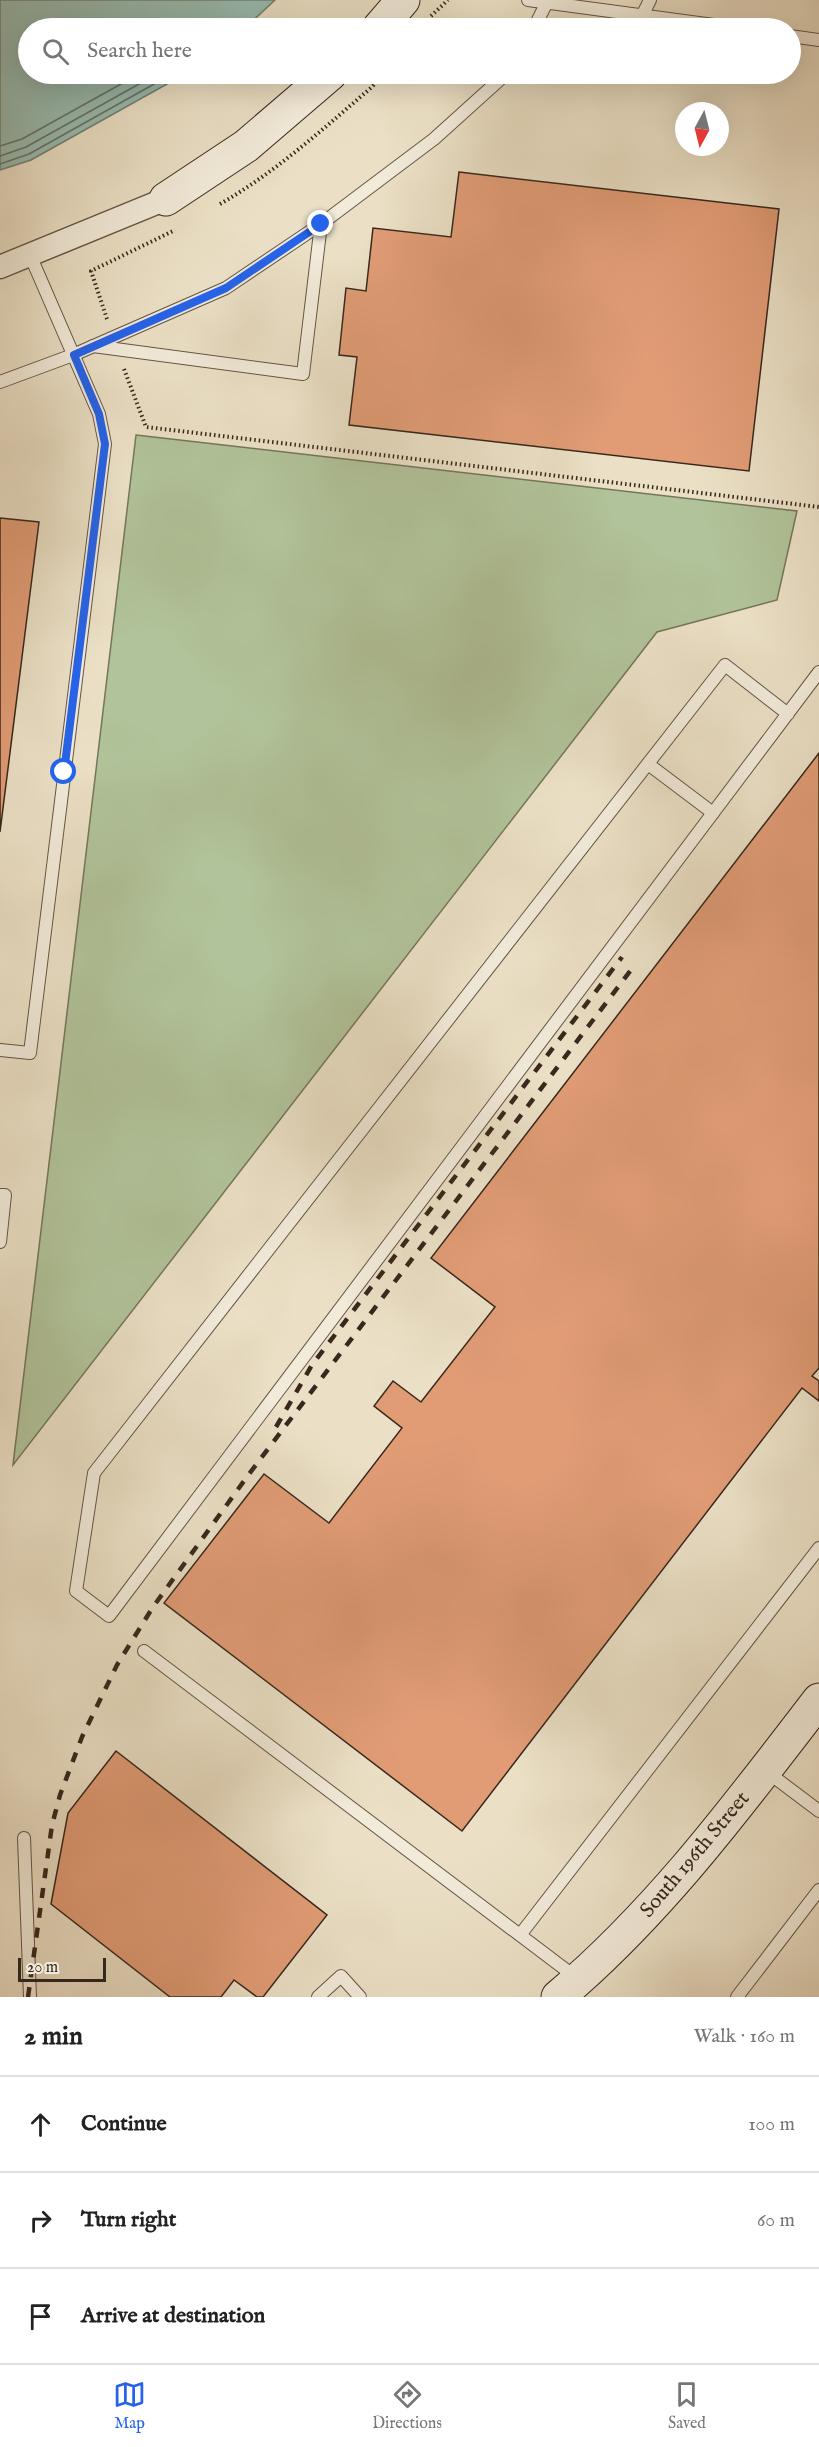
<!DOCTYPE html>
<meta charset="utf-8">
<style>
:root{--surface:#fff;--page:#f6f6f6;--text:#222;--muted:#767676;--line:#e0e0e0;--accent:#2563eb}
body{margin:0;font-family:"IM FELL English",serif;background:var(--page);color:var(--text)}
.compass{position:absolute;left:675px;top:102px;width:54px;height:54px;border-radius:50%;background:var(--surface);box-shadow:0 6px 24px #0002;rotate:187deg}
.scale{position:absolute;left:18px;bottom:15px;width:88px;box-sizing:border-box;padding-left:6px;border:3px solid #37281d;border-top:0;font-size:16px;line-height:21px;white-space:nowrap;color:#37281d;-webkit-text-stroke:4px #f2ebda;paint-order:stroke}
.stop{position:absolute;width:18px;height:18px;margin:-14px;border:4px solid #2563eb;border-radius:50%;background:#fff}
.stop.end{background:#2563eb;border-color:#fff;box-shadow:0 2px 6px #0008}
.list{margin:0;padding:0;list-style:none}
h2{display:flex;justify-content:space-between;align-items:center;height:78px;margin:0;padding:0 24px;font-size:26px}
h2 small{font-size:20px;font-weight:400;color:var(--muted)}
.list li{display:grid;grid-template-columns:39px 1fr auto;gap:18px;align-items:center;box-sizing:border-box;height:96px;padding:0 24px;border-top:2px solid var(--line)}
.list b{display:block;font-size:22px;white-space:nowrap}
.list em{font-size:20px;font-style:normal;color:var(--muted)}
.icon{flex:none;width:33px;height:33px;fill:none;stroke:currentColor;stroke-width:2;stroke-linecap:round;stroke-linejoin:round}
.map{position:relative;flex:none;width:819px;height:1997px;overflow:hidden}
.search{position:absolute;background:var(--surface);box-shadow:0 6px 24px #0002;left:18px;right:18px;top:18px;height:66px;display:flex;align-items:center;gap:15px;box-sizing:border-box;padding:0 21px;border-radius:33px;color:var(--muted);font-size:22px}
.sheet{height:366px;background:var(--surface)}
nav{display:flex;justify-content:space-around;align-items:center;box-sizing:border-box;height:84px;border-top:2px solid var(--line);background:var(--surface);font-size:16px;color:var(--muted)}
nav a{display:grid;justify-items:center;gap:3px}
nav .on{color:var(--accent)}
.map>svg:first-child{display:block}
.green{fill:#b1c39a;stroke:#74765c;stroke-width:1.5}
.water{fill:#98bdb3;stroke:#718177;stroke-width:1.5}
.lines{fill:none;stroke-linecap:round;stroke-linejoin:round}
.shore{stroke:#687268;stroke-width:1.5}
.building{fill:#e19c76;stroke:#37281d;stroke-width:1.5}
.lane-casing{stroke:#645647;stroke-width:14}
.street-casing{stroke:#645647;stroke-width:25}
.secondary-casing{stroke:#37281d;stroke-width:35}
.path{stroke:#37281d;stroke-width:4;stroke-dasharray:1.5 3;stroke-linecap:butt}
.lane{stroke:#f2ebda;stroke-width:12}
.street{stroke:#f2ebda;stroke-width:22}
.secondary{stroke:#f2ebda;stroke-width:33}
.rail{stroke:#37281d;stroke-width:4.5;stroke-dasharray:10 10;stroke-linecap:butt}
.route{stroke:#2563eb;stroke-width:8}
.labels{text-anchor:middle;stroke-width:5;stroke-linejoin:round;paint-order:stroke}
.street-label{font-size:21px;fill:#37281d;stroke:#f2ebda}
</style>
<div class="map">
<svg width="819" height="1997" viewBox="0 0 819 1997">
<rect width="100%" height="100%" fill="#ebe0c6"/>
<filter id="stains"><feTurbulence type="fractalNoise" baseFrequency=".00333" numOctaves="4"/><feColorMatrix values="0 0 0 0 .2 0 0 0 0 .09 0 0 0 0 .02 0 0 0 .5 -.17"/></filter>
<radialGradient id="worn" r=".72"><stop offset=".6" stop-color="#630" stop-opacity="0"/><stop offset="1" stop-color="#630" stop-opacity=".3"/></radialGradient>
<path class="green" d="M136,435L797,511L777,600L657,632L13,1465Z"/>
<path class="water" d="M0,0H275L245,28H28V74H185L31,160L0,170Z"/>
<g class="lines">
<g class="shore">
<path d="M0,146L22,139L139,74"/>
<path d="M0,156L26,147L157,74"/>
<path d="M0,164L29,154L172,74"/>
</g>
</g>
<g class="building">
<path d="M459,172L779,209L749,471L349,425L357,357L339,355L346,288L366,291L373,228L451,237Z"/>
<path d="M0,518L39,522L0,832Z"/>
<path d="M819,753V1368L812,1376L819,1381V1401L802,1388L462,1831L164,1603L264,1474L329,1523L402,1428L374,1406L393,1381L421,1402L495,1307L431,1258Z"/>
<path d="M116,1751L327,1915L263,1997H257L234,1980L221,1997H170L51,1904L68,1813Z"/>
</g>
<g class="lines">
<defs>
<g id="lane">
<path d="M528,0L736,28"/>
<path d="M642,16L650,0"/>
<path d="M534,28L548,0"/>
<path d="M790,36L819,40"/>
<path d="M93,346L303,374L321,224"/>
<path d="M0,382L73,355L226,288L321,224L434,139L506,74"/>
<path d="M788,714L725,665L94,1473L76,1591L109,1616L819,672"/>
<path d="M648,764L713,813"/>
<path d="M0,1050L30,1053L105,444L99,414L30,255"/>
<path d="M0,1195H5L0,1242"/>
<path d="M144,1651L578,1979"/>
<path d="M766,1771L819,1811"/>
<path d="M24,1838L30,1997"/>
<path d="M520,1935L819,1548"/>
<path d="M318,1997L341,1976L360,1997"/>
<path d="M737,1997L819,1890"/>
</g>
<path id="street" d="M0,267L166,199"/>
<g id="secondary">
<path d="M379,28L403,0"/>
<path d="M166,199L246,146L330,74"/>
<path d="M558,1997C659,1912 739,1804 819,1700"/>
</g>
</defs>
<use href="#lane" class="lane-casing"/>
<use href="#street" class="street-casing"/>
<use href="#secondary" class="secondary-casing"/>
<g class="path">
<path d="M431,16L448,0"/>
<path d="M220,204C276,172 324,128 372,87L383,74"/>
<path d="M107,319L91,271L175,230"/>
<path d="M124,369L146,427L819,507"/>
</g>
<use href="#lane" class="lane"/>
<use href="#street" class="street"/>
<use href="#secondary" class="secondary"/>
<g class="rail">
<path d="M276,1427L312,1365L622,957"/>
<path d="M28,1997L52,1825L60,1795L82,1737L117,1665L153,1607L249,1474L634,966"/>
</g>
</g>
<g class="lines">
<path class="route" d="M64,772L105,444L99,414L74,355L226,288L321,224"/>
</g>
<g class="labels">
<g class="street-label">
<text transform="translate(694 1854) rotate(-50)" y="7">South 196th Street</text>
</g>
</g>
<rect width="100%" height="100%" filter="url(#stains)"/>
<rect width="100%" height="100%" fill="url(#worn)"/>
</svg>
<svg class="compass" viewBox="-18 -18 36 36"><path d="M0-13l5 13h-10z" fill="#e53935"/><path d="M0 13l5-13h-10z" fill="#767676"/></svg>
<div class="scale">20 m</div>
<div class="stop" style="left:64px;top:772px"></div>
<div class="stop end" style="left:321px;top:224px"></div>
<div class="search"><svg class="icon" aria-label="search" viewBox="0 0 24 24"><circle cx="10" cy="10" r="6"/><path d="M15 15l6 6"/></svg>Search here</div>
</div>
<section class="sheet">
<h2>2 min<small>Walk · 160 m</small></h2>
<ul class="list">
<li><svg class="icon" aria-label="ahead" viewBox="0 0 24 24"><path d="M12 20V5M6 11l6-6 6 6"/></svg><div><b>Continue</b></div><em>100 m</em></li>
<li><svg class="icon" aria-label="right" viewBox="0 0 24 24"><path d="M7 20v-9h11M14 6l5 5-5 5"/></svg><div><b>Turn right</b></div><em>60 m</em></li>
<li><svg class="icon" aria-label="arrive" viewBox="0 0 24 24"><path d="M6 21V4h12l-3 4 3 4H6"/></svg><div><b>Arrive at destination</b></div></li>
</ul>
</section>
<nav>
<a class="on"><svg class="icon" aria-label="map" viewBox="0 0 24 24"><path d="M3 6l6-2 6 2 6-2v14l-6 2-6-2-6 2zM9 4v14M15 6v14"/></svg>Map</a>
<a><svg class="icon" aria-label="directions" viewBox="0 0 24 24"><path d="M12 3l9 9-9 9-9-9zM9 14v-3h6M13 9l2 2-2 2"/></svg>Directions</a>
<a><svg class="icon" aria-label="saved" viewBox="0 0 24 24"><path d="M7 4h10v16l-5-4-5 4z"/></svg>Saved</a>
</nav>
